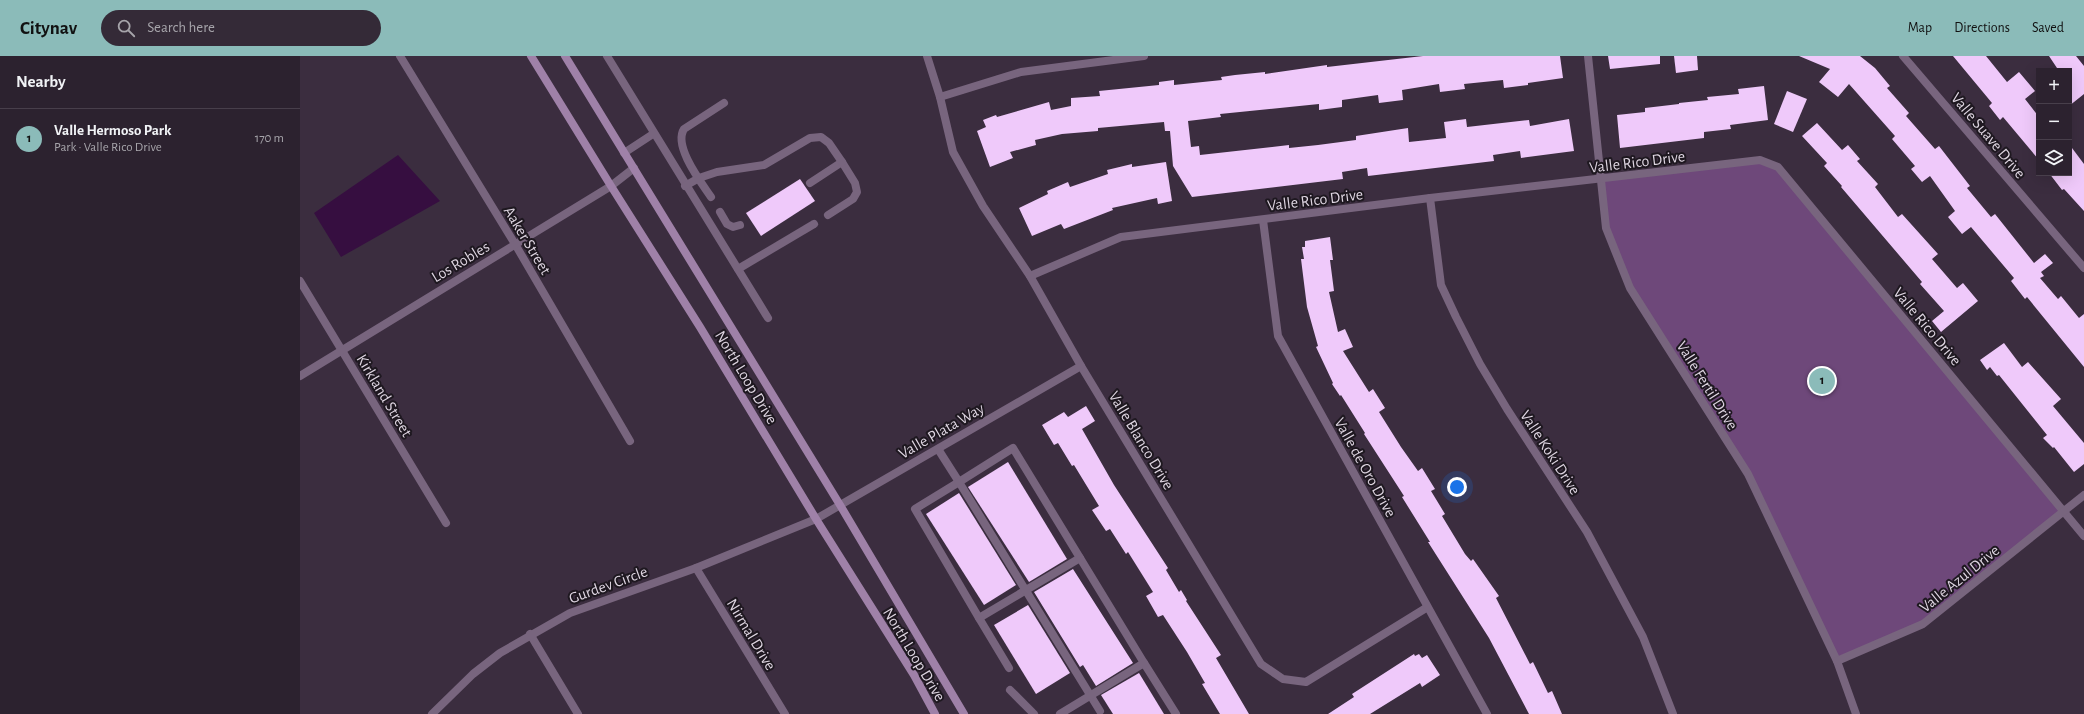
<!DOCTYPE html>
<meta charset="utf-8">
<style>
:root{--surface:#2c222f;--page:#342a37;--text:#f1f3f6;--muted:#a6a4aa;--line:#483f4b;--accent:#8bbbb9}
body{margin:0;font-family:"Alegreya Sans",sans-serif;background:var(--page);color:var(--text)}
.controls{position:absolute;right:12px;top:12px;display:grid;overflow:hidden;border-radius:0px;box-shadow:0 4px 16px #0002}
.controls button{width:36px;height:36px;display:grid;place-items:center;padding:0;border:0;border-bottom:1px solid var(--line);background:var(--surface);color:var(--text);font:20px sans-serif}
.you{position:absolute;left:1157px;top:431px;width:14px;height:14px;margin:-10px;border:3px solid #fff;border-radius:50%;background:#1a73e8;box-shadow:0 0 0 6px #1a73e833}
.badge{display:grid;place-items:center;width:26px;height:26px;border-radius:50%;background:var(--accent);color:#111;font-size:13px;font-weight:700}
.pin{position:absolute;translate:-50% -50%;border:2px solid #fff;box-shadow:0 1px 4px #0006}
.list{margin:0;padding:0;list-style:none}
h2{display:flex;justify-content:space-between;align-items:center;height:52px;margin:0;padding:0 16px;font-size:17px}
h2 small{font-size:13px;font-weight:400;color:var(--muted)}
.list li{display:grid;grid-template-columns:26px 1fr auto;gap:12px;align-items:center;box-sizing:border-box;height:60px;padding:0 16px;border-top:1px solid var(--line)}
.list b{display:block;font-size:15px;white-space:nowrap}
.list p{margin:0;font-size:13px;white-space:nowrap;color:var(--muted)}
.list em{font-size:13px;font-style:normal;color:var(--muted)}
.icon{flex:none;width:22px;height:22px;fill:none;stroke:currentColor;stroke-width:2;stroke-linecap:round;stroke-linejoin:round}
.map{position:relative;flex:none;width:1784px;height:658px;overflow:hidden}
header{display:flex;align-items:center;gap:24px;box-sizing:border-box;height:56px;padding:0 20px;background:var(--accent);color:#111}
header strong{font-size:19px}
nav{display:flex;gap:22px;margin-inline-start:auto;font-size:14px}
.search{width:280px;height:36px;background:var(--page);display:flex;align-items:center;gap:10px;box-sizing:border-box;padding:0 14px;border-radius:22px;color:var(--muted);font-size:15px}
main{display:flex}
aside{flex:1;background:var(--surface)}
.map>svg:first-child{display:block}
.green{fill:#6e487a}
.water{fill:#360e40}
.building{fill:#efc9fa}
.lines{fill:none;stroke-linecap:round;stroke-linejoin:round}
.lane{stroke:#78657e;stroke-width:8}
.street{stroke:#78657e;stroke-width:8}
.secondary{stroke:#9f81a8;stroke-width:8}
.labels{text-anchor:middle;stroke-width:4;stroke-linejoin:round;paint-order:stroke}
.street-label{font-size:16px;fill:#ded5e1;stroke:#1e1820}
</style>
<header>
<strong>Citynav</strong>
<div class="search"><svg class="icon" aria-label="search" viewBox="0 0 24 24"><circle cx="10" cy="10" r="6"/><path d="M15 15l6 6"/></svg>Search here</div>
<nav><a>Map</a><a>Directions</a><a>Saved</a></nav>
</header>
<main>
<aside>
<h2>Nearby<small></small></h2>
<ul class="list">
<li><span class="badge">1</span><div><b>Valle Hermoso Park</b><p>Park · Valle Rico Drive</p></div><em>170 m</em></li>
</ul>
</aside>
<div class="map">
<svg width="1784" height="658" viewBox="0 0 1784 658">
<rect width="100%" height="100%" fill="#3b2d3f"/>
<path class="green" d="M1460,104L1478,111L1764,456L1623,568L1537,605L1448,418L1330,232L1306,172L1301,124Z"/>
<path class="water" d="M98,99L140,145L41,201L14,157Z"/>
<g class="building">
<path d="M1123,0H1260L1263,22L1228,27V29L1204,32L1203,24L1164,28L1165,33L1140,36L1139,28L1102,34L1103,44L1079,47L1078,39L1042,44V51L1019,54V48L920,58L921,61L888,65L891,91L899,90L900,99L989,89V92L1018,89L1056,84V80L1108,72L1109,86L1146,82L1144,66L1166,63L1167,71L1229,64L1230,70L1269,63L1274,95L1221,102L1220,95L1193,99L1194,105L1068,120L1067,112L1042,116L1043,123L892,141L873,110L870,75H865L864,66L798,72V75L762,78L735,84L736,89L710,96L713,102L690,111L677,75L686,71L683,64L696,59L697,61L749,46L751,54L771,50V42L800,40L799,35L859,29V26L874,24V29L922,24L921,21L935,19L965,16V18L1027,9V11Z"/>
<path d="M1308,0H1360V8L1310,13Z"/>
<path d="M1374,0H1397L1398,14L1376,17Z"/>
<path d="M1499,0H1560L1575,12L1590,30L1587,32L1609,57L1606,60L1635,93L1639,90L1670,130L1667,132L1691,161L1695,158L1734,207L1745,198L1753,207L1741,216L1744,220L1740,222L1758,243L1761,240L1779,262L1784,258V311L1727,241L1725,243L1711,225L1714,222L1671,171L1662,178L1648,161L1655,155L1630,120L1622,126L1611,113L1615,110L1592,83L1595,80L1549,28L1538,41L1519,26L1530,13Z"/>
<path d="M1653,0H1686L1707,26L1719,16L1735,35L1725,43L1739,61V104L1703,61L1700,64L1689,50L1692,47Z"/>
<path d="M1749,0H1776L1784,10V38L1769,50V15H1759Z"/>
<path d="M1464,30L1468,64L1430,69L1431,73L1404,76V82L1320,92L1317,59L1345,56V52L1379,48V47L1408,44L1407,41L1439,38L1438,33Z"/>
<path d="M1487,35L1507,43L1493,76L1474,68Z"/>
<path d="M1517,67L1542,94L1548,89L1560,103L1557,105L1578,128L1575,131L1598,161L1602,158L1638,198L1632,203L1657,232L1663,227L1678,245L1641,276L1632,265L1644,255L1620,228L1622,226L1541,131L1542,130L1524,110L1527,107L1502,80Z"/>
<path d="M1769,88L1784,108V155L1764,133L1762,134L1749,117H1769Z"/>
<path d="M866,106L872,145L858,148L857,142L812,152L813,154L764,173L761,168L732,180L719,152L748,138L747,135L768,126L770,131L808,118L807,114L832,108V111Z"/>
<path d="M500,123L515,145L461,180L446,157Z"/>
<path d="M1030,181L1033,204H1030L1034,235L1029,236L1038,276L1045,273L1053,291L1043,295L1069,336L1073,333L1085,352L1079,356L1101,391L1118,415L1122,412L1135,433L1131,435L1145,458L1142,460L1165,498L1171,505L1173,503L1199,540L1196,542L1230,608L1233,606L1248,637L1252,635L1262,658H1229L1189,582L1128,486H1130L1102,441L1104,440L1064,378L1065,377L1041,339L1040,340L1032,328L1033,327L1016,291L1018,290L1007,251L1001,203H1004L1002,191H1005V185Z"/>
<path d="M1704,287L1722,311L1728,306L1761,343L1753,350L1784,387V408L1774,416L1754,391L1753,392L1743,382L1747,379L1699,319L1697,320L1690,311L1687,314L1680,304Z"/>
<path d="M786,350L795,365L782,373L814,429L868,512L866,514L879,536L881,534L887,544L886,545L921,599L916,602L949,658H920L902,628L905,627L887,596L863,559L858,561L846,540L853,536L828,496L826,498L810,473L806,475L792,454L799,450L774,409L772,410L758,387L754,389L742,369L764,356L768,361Z"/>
<path d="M708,406L767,503L729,526L668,431Z"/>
<path d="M659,437L716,529L684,549L626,458Z"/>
<path d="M773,513L833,607L796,630L783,609L780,611L734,536Z"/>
<path d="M728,549L770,617L736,638L694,569Z"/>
<path d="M1114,598L1115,600L1119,598L1122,602L1127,599L1140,619L1122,631L1120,627L1070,658H1028L1054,641L1052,638Z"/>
<path d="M839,617L864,658H813L801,639Z"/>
</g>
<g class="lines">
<g class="lane">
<path d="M307,0L468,262"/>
<path d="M324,97L353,78"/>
<path d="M510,127L542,106L555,127L557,136L553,143L528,159"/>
<path d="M385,130L399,122L417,116L464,109L510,82L521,81L529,87L542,106"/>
<path d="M411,141C401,126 373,90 384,73L424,47"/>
<path d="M420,156L427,168L433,171L440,169"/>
<path d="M438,213L514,168"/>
<path d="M638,393L659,426L615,453L679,562L780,502"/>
<path d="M679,562L709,612"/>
<path d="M710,634L734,658"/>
<path d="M800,655L659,426L713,392L844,607"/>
<path d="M760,658L844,607L876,658"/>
</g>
<g class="street">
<path d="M100,0L215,188L330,385"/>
<path d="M627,0L640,41L653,96L683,150L730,220L781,310L961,608L983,623L1006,626L1126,552"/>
<path d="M1288,0L1306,172L1330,232L1448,418L1537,605L1556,658"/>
<path d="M1603,0L1784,212"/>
<path d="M640,41L721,16L844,0"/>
<path d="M1130,142L1141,229L1156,261L1180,308L1207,353L1287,476L1343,581L1373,658"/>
<path d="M963,164L978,280L1187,658"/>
<path d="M730,220L821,181L1130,142L1460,104L1478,111L1784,480"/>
<path d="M0,225L146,467"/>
<path d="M0,320L311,130L334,112"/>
<path d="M396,512L485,658"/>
<path d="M230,578L278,658"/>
<path d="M1537,605L1623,568L1784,439"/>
<path d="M132,658L173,618L200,597L270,557L396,512L516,463L781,310"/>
</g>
<g class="secondary">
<path d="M231,0L311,130L400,271L516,463L614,619L635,658"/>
<path d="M265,0L540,449L664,658"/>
</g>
</g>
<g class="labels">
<g class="street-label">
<text transform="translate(1689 79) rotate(50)" y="6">Valle Suave Drive</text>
<text transform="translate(1337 105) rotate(-7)" y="6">Valle Rico Drive</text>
<text transform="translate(1015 143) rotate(-7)" y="6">Valle Rico Drive</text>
<text transform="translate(228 184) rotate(59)" y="6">Aaker Street</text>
<text transform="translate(160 205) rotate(-31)" y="6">Los Robles</text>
<text transform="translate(1628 270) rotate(50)" y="6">Valle Rico Drive</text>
<text transform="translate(447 321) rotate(59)" y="6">North Loop Drive</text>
<text transform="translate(1408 329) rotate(58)" y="6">Valle Fertil Drive</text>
<text transform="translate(85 339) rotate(59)" y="6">Kirkland Street</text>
<text transform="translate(641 374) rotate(-30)" y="6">Valle Plata Way</text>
<text transform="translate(842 384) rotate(59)" y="6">Valle Blanco Drive</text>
<text transform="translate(1251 396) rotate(57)" y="6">Valle Koki Drive</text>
<text transform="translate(1066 411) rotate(61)" y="6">Valle de Oro Drive</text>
<text transform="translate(1659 522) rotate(-39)" y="6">Valle Azul Drive</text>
<text transform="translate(308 528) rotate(-20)" y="6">Gurdev Circle</text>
<text transform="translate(452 578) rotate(59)" y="6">Nirmal Drive</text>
<text transform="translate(615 598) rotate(59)" y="6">North Loop Drive</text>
</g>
</g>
</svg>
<div class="controls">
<button>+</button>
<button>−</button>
<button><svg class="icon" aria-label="layers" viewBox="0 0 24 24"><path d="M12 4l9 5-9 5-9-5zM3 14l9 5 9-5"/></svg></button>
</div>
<div class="you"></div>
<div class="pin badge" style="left:1522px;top:325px">1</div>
</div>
</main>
